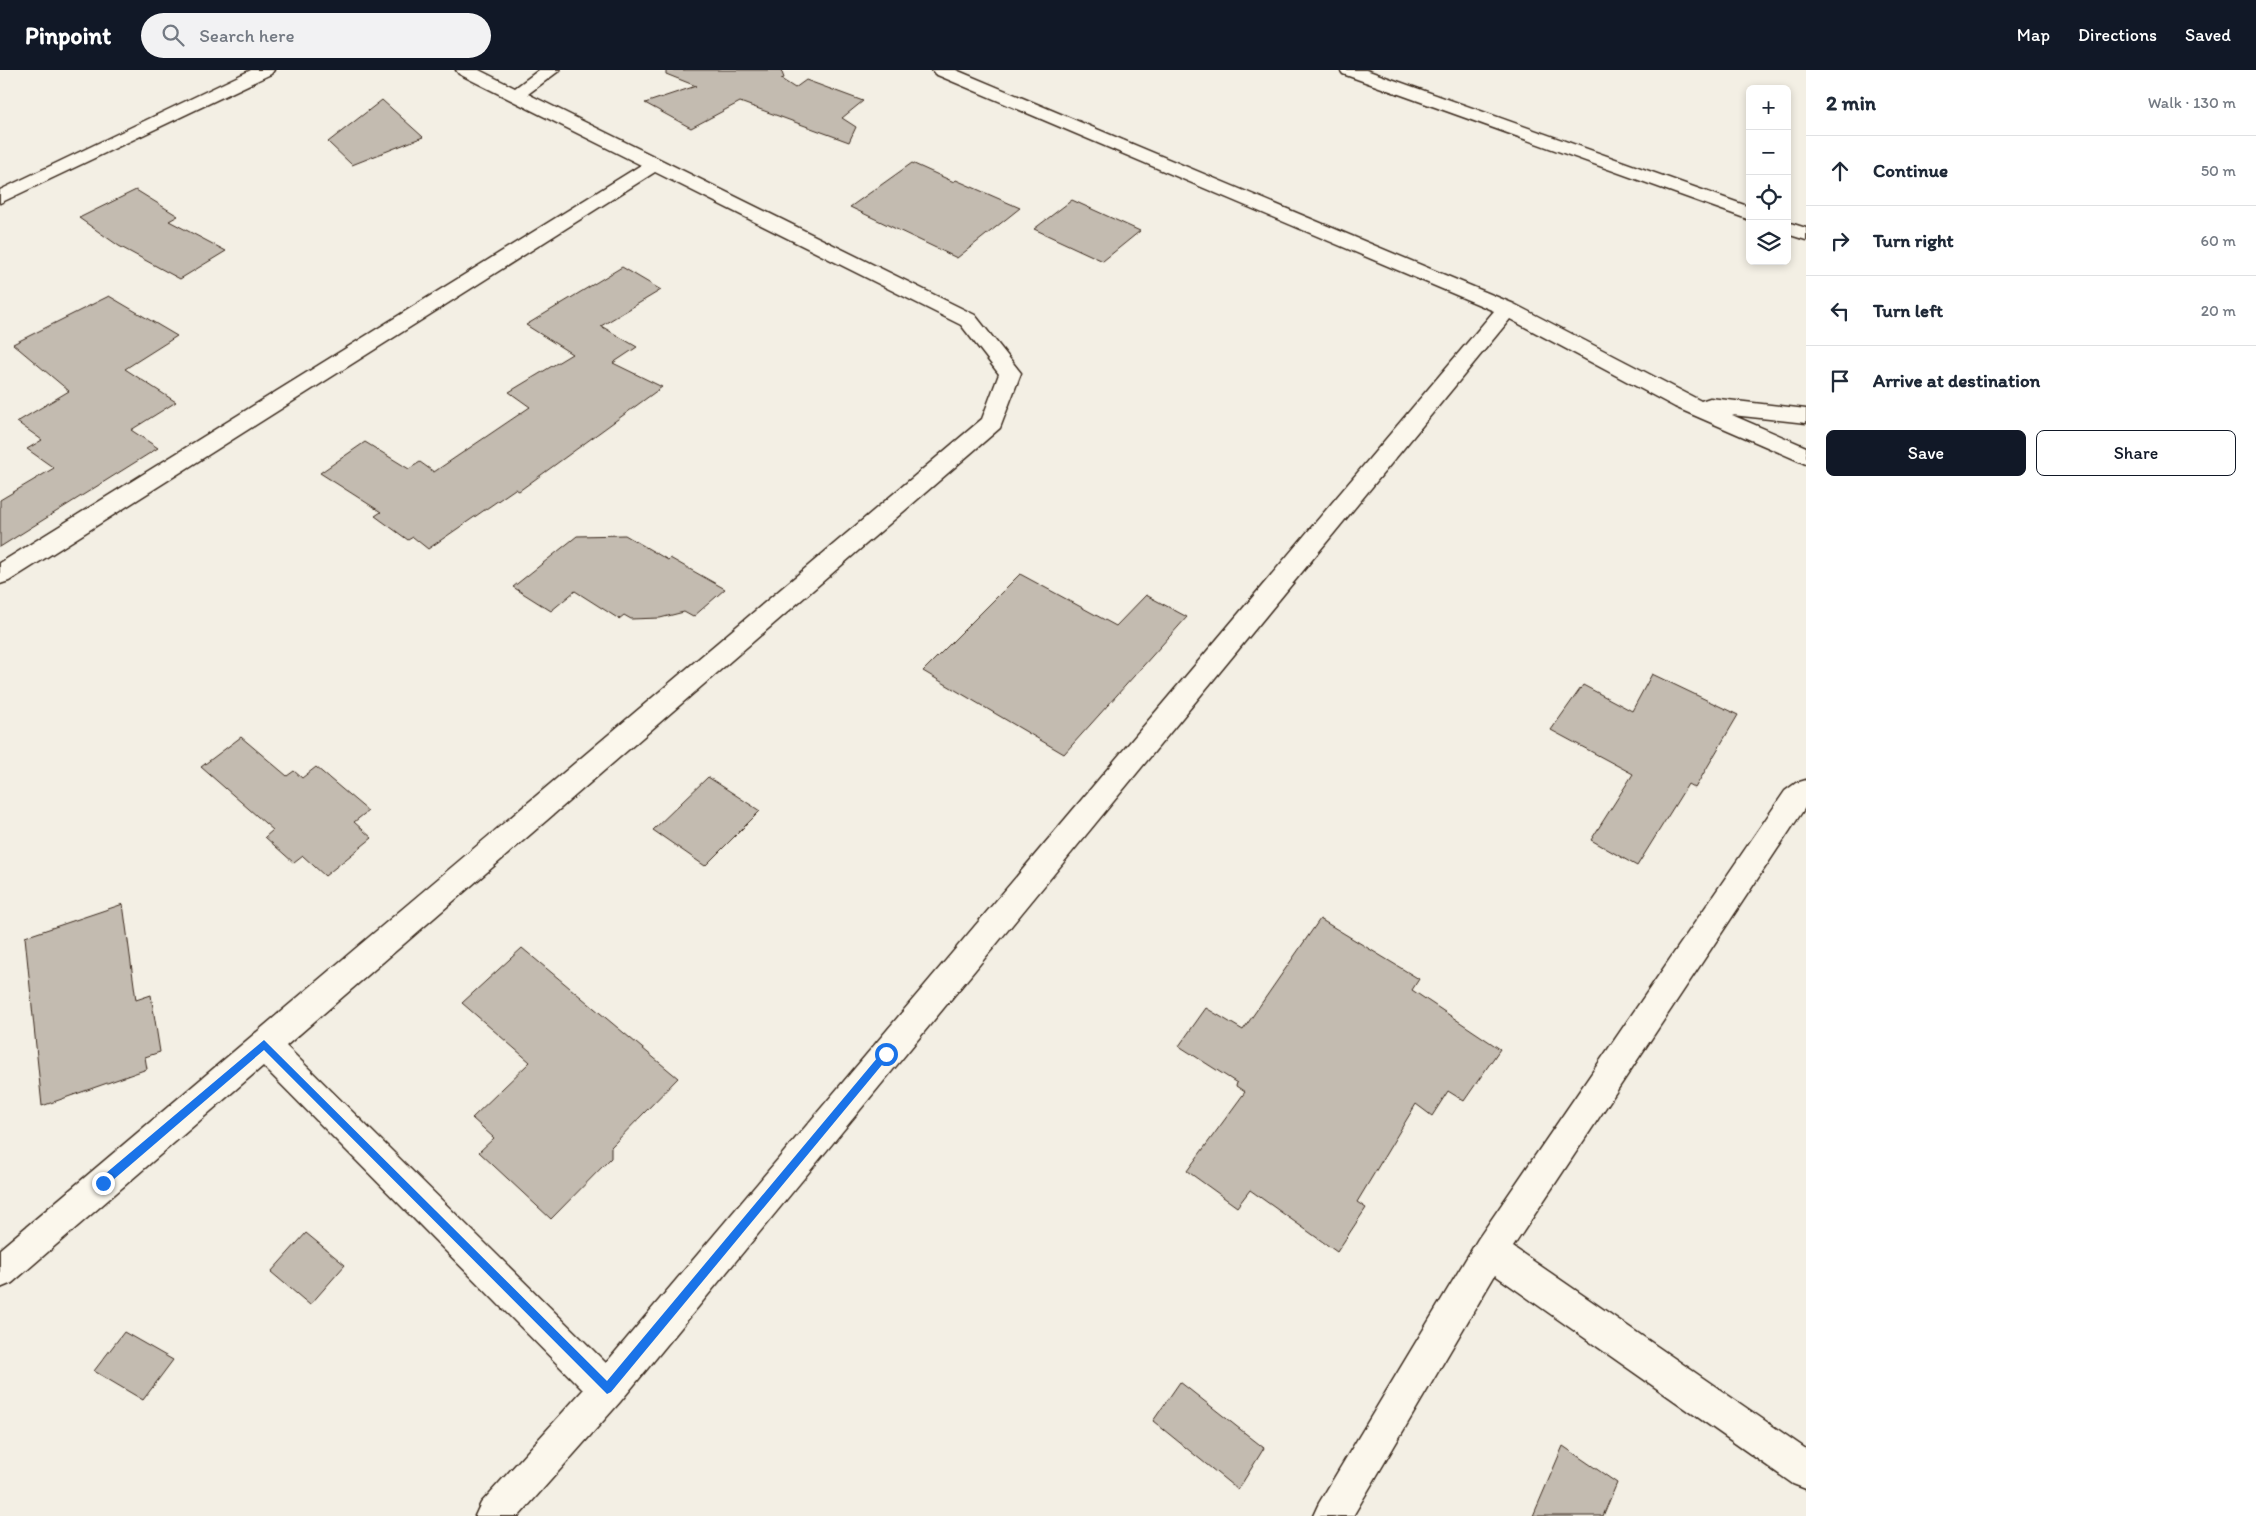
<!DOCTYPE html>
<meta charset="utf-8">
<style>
:root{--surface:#fff;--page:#f2f2f3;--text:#1f2937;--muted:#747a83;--line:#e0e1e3;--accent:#111827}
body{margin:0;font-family:Itim,sans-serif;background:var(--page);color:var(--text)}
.controls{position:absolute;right:15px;top:15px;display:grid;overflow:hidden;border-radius:8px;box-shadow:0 2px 8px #0003}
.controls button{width:45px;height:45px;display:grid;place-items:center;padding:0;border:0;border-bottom:1px solid var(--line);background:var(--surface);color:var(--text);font:25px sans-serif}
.stop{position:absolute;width:15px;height:15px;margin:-11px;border:4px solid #1a73e8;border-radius:50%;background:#fff}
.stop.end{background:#1a73e8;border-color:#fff;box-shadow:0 1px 5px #0008}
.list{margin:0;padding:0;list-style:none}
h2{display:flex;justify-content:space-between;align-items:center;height:65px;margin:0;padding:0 20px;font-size:21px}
h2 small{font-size:16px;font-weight:400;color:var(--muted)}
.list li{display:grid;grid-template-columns:32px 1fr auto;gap:15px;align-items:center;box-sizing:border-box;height:70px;padding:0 20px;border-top:1px solid var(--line)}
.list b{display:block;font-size:19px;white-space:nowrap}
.list em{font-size:16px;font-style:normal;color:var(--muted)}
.actions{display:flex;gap:10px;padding:15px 20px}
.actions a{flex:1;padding:11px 0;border:1px solid var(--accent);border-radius:8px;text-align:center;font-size:18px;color:var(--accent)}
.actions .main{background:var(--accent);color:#fff}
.icon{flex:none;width:28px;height:28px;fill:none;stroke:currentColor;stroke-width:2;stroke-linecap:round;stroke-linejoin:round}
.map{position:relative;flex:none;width:1806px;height:1446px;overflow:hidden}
header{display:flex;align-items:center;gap:30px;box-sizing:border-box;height:70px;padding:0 25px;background:var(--accent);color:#fff}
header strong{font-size:24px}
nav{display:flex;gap:28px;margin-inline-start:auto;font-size:18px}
.search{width:350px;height:45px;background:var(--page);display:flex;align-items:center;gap:12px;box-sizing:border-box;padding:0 18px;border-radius:28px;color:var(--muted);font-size:19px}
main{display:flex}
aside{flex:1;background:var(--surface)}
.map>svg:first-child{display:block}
.building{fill:#c3bbb0;stroke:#3b2a1e}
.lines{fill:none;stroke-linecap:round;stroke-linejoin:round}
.street-casing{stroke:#3b2a1e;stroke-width:3}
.street{fill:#fbf7ec;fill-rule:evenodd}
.route{fill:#1a73e8}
</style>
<header>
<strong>Pinpoint</strong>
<div class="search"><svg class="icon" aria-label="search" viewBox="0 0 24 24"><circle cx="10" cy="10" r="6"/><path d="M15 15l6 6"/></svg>Search here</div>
<nav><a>Map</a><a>Directions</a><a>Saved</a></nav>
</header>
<main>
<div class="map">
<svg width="1806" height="1446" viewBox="0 0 1806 1446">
<rect width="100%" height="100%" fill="#f3efe4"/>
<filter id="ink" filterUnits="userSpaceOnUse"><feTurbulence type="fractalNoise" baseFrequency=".02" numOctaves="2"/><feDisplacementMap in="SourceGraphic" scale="10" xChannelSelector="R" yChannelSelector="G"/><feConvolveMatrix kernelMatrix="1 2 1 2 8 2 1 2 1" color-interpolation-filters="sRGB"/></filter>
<g filter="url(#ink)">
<g class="building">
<path d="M666,0H781L784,8L781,9L795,18L806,10L863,31L842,48L856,57L849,72L740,32L691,58L645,33L696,16L666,4Z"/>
<path d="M382,30L423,67L352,95L328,72Z"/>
<path d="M912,93L954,112L956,110L1020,138L957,188L850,137Z"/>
<path d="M136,120L178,146L169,151L226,181L180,209L119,176L79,148Z"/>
<path d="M1072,130L1140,161L1103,191L1034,159Z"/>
<path d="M622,197L661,220L601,256L637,277L613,293L662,317L519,421L515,419L428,479L413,467L408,470L375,446L381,442L320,403L365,372L409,399L420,392L434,402L530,337L509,322L572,284L526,255Z"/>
<path d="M109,226L177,266L125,299L176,332L131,360L158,378L0,477V430L54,398L27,379L42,370L17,352L69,321L13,274Z"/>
<path d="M625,465L668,490L670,488L725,519L693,547L684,542L660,548L631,549L624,545L619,549L575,521L551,541L513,517L577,466Z"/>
<path d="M1020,504L1116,556L1146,525L1187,547L1064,684L923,601Z"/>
<path d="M1652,604L1738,645L1695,718L1688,714L1637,796L1591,770L1633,704L1551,660L1583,615L1632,641Z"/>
<path d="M241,667L287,706L294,701L302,708L316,697L368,741L354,752L372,768L325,806L303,786L294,793L265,767L273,760L201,697Z"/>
<path d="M708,707L760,741L705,796L653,760Z"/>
<path d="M123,834L136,930L151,925L160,982L145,987L147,999L42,1036L25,867Z"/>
<path d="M1320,849L1419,909L1412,920L1500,979L1464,1031L1448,1021L1432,1046L1416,1034L1357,1132L1366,1138L1337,1182L1250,1120L1237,1137L1187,1101L1245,1022L1236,1016L1237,1013L1179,976L1206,938L1243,960Z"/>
<path d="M522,878L678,1008L611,1077V1088L551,1149L479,1082L494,1068L472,1048L530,992L462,933Z"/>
<path d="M306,1163L345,1195L310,1235L271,1202Z"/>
<path d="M124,1262L173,1290L143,1330L94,1301Z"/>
<path d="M1180,1312L1264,1378L1238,1420L1153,1351Z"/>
<path d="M1563,1376L1617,1413L1603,1446H1533Z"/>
</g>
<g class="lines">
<defs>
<g id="street">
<path d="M251,0H274L271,4L0,133V120Z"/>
<path d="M456,0H479L515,18L539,0H560L528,24L975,245L1021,303L1000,358L286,976L606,1293L1494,241L935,4L932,0H956L1514,234L1701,331L1710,328L1806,339V353L1732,345L1806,377V394L1675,337L1510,249L620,1332L519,1446H475L481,1433L583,1320L263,996L12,1213L0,1218V1179L982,349L999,304L961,255L655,102L9,511L0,514V493L641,95L459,4Z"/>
<path d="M1340,0H1366L1750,137V150L1343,4Z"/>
<path d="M1787,152L1806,158V170L1787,164Z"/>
<path d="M1806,710V736L1513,1177L1806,1379V1419L1793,1414L1495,1205L1353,1446H1313L1319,1433L1478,1169L1785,721L1796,713Z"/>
</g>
</defs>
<use href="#street" class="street-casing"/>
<use href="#street" class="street"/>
</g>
</g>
<path class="route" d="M264,970L607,1311L883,981H889L891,984L611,1322L607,1324L264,980L106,1116H99V1109Z"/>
</svg>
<div class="controls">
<button>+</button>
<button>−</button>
<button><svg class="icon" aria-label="locate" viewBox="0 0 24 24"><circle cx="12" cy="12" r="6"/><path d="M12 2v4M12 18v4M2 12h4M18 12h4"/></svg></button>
<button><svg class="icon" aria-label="layers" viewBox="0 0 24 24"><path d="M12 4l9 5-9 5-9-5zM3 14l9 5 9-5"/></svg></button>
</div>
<div class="stop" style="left:886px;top:984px"></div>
<div class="stop end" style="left:103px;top:1113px"></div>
</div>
<aside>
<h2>2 min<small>Walk · 130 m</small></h2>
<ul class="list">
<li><svg class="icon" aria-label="ahead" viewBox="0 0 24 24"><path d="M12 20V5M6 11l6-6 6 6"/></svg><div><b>Continue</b></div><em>50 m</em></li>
<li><svg class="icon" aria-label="right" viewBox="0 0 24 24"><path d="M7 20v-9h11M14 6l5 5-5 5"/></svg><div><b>Turn right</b></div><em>60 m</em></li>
<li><svg class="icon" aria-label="left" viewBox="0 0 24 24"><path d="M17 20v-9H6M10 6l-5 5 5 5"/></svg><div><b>Turn left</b></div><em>20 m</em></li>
<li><svg class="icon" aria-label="arrive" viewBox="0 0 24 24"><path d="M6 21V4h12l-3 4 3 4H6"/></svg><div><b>Arrive at destination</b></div></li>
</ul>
<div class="actions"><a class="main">Save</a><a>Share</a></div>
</aside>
</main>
